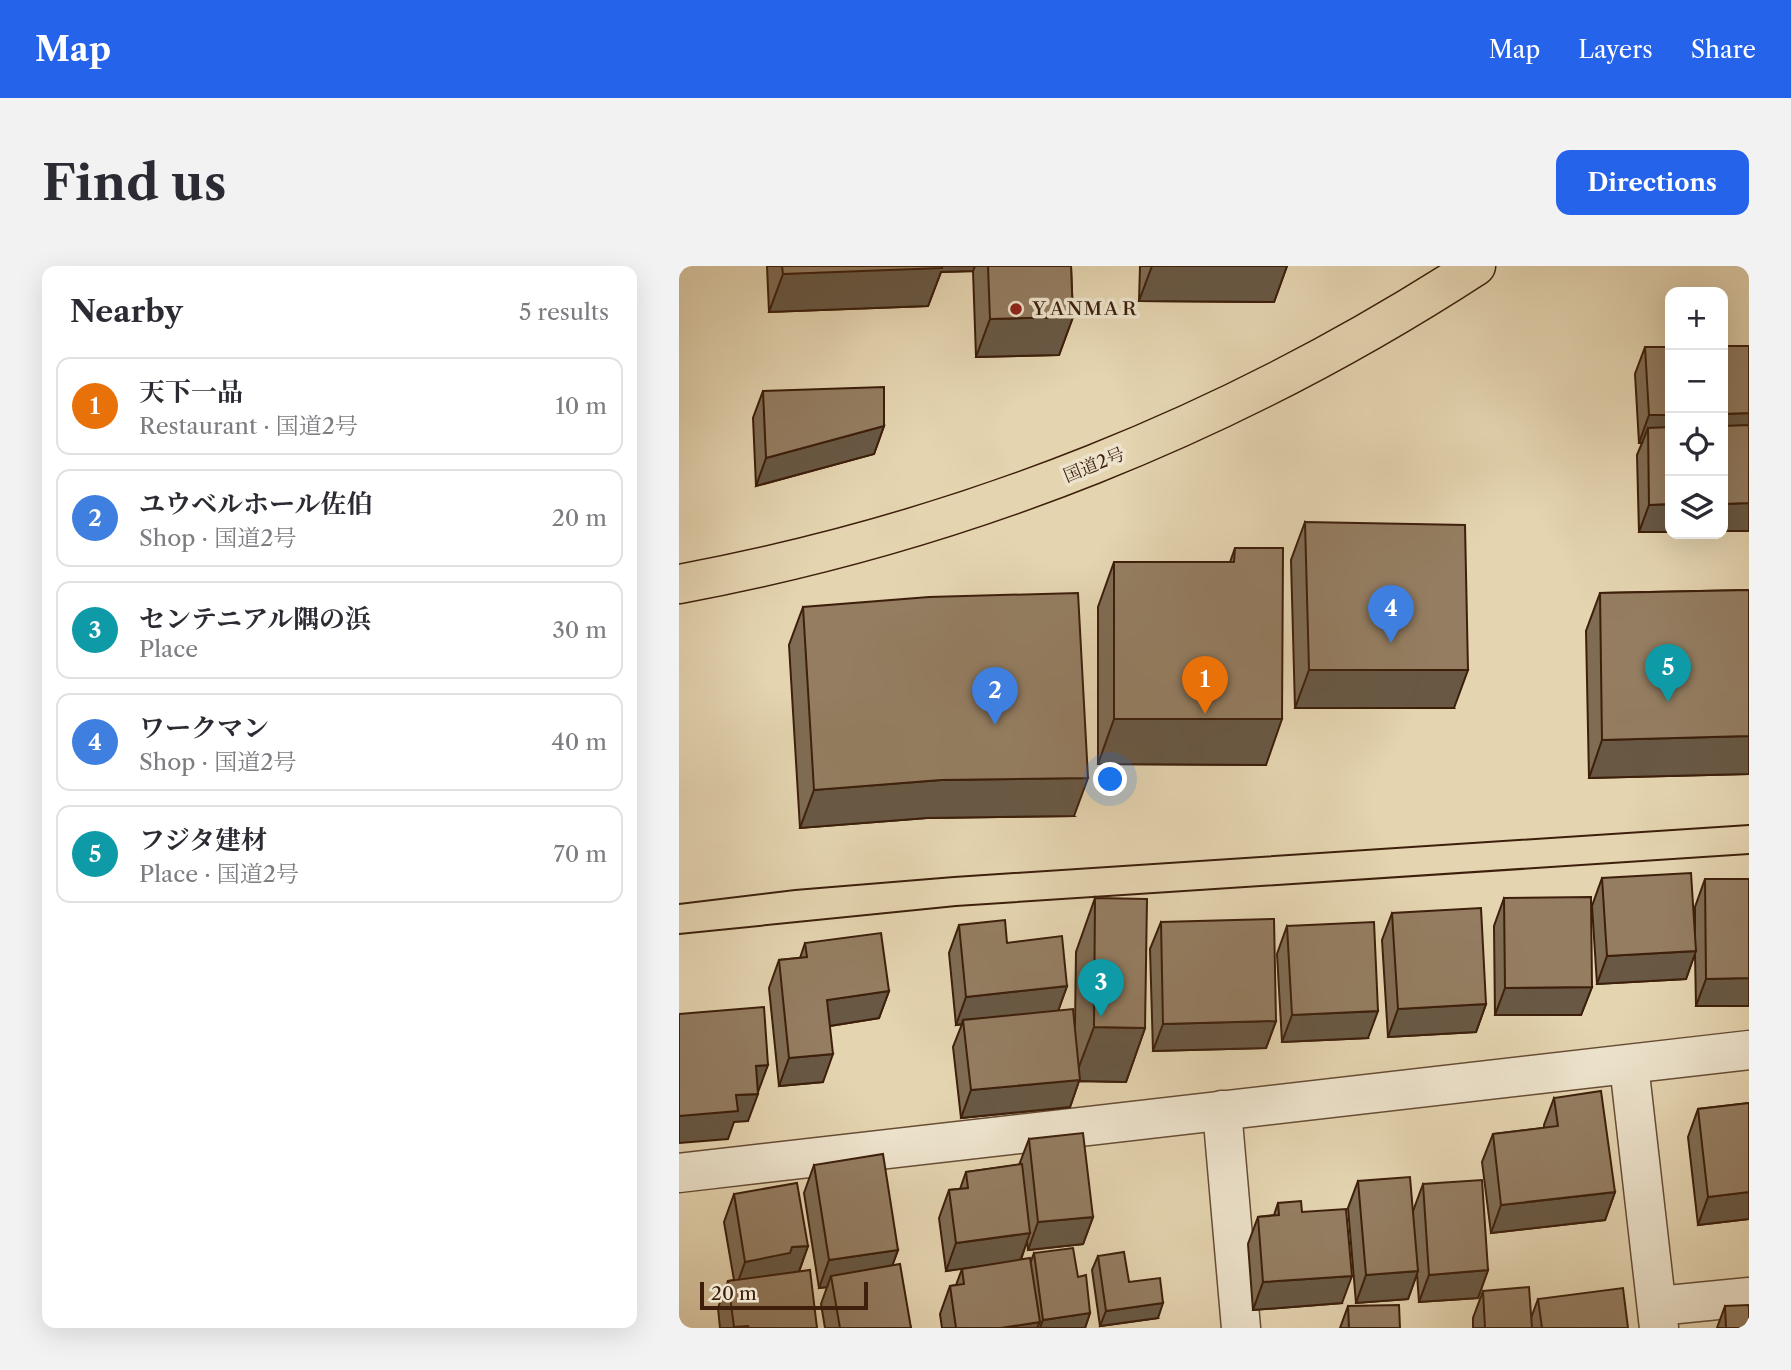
<!DOCTYPE html>
<meta charset="utf-8">
<style>
:root{--surface:#fff;--page:#f2f2f3;--text:#2b2b33;--muted:#7c7c81;--line:#e1e1e2;--accent:#2563eb}
body{margin:0;font-family:"Libre Caslon Text","Noto Serif JP",serif;background:var(--page);color:var(--text)}
.controls{position:absolute;right:21px;top:21px;display:grid;overflow:hidden;border-radius:14px;box-shadow:0 7px 28px #0002}
.controls button{width:63px;height:63px;display:grid;place-items:center;padding:0;border:0;border-bottom:2px solid var(--line);background:var(--surface);color:var(--text);font:35px sans-serif}
.scale{position:absolute;left:21px;bottom:18px;width:168px;box-sizing:border-box;padding-left:7px;border:4px solid #3d1f0b;border-top:0;font-size:19px;line-height:24px;white-space:nowrap;color:#3d1f0b;-webkit-text-stroke:5px #ede3cc;paint-order:stroke}
.you{position:absolute;left:432px;top:514px;width:24px;height:24px;margin:-18px;border:5px solid #fff;border-radius:50%;background:#1a73e8;box-shadow:0 0 0 10px #1a73e833}
.badge{display:grid;place-items:center;width:46px;height:46px;border-radius:50%;background:var(--accent);color:#fff;font-size:23px;font-weight:700}
.pin{position:absolute;translate:-50% -58px;filter:drop-shadow(0 2px 4px #0008)}
.pin::after{content:'';position:absolute;top:37px;width:24px;height:21px;background:inherit;clip-path:polygon(0 0,100% 0,50% 100%)}
.list{margin:0;padding:0;list-style:none}
h2{display:flex;justify-content:space-between;align-items:center;height:91px;margin:0;padding:0 28px;font-size:30px}
h2 small{font-size:23px;font-weight:400;color:var(--muted)}
.list li{display:grid;grid-template-columns:46px 1fr auto;gap:21px;align-items:center;box-sizing:border-box;height:98px;margin:0 14px 14px;padding:0 14px;border:2px solid var(--line);border-radius:14px}
.list b{display:block;font-size:26px;white-space:nowrap}
.list p{margin:0;font-size:23px;white-space:nowrap;color:var(--muted)}
.list em{font-size:23px;font-style:normal;color:var(--muted)}
.icon{flex:none;width:38px;height:38px;fill:none;stroke:currentColor;stroke-width:2;stroke-linecap:round;stroke-linejoin:round}
.map{position:relative;flex:none;width:1070px;height:1062px;overflow:hidden;border-radius:14px}
header{display:flex;align-items:center;gap:42px;box-sizing:border-box;height:98px;padding:0 35px;background:var(--accent);color:#fff}
header strong{font-size:33px}
nav{display:flex;gap:38px;margin-inline-start:auto;font-size:24px}
.intro{display:flex;align-items:center;justify-content:space-between;box-sizing:border-box;height:168px;padding:0 42px}
h1{margin:0;font-size:49px}
.button{padding:18px 32px;border-radius:14px;background:var(--accent);color:#fff;font-size:24px;font-weight:700}
main{display:flex;gap:42px;padding:0 42px}
aside{flex:1;background:var(--surface);border-radius:14px;box-shadow:0 7px 28px #0002}
.map>svg:first-child{display:block}
.lines{fill:none;stroke-linecap:round;stroke-linejoin:round}
.street-casing{stroke:#674c34;stroke-width:41}
.highway-casing{stroke:#3d1f0b;stroke-width:41}
.street{stroke:#ede3cc;stroke-width:38}
.highway{stroke:#e4d4b0;stroke-width:38}
.tram{stroke:#3d1f0b;stroke-width:2}
.wall{fill:#7f6c53;stroke:#3d1f0b;stroke-width:2}
.shaded-wall{fill:#685844;stroke:#3d1f0b;stroke-width:2}
.building{fill:#947d61;stroke:#3d1f0b;stroke-width:2}
.poi-dot{fill:#8f2418;stroke:#ede3cc;stroke-width:2.5}
.labels{text-anchor:middle;stroke-width:7;stroke-linejoin:round;paint-order:stroke}
.poi-label{font-size:18px;font-weight:bold;fill:#3d1f0b;stroke:#ede3cc;text-anchor:start}
.street-label{font-size:18px;fill:#3d1f0b;stroke:#ede3cc}
</style>
<header>
<strong>Map</strong>
<nav><a>Map</a><a>Layers</a><a>Share</a></nav>
</header>
<div class="intro"><h1>Find us</h1><a class="button">Directions</a></div>
<main>
<aside>
<h2>Nearby<small>5 results</small></h2>
<ul class="list">
<li><span class="badge" style="background:#e8710a">1</span><div><b>天下一品</b><p>Restaurant · 国道2号</p></div><em>10 m</em></li>
<li><span class="badge" style="background:#3f7fe0">2</span><div><b>ユウベルホール佐伯</b><p>Shop · 国道2号</p></div><em>20 m</em></li>
<li><span class="badge" style="background:#0f9aa8">3</span><div><b>センテニアル隅の浜</b><p>Place</p></div><em>30 m</em></li>
<li><span class="badge" style="background:#3f7fe0">4</span><div><b>ワークマン</b><p>Shop · 国道2号</p></div><em>40 m</em></li>
<li><span class="badge" style="background:#0f9aa8">5</span><div><b>フジタ建材</b><p>Place · 国道2号</p></div><em>70 m</em></li>
</ul>
</aside>
<div class="map">
<svg width="1070" height="1062" viewBox="0 0 1070 1062">
<rect width="100%" height="100%" fill="#e4d4b0"/>
<filter id="stains"><feTurbulence type="fractalNoise" baseFrequency=".00286" numOctaves="4"/><feColorMatrix values="0 0 0 0 .2 0 0 0 0 .09 0 0 0 0 .02 0 0 0 .5 -.17"/></filter>
<radialGradient id="worn" r=".72"><stop offset=".6" stop-color="#630" stop-opacity="0"/><stop offset="1" stop-color="#630" stop-opacity=".3"/></radialGradient>
<g class="lines">
<defs>
<g id="street">
<path d="M950,799L980,1062"/>
<path d="M543,844L562,1062"/>
<path d="M0,907L1070,784"/>
<path d="M979,1040L1070,1031"/>
</g>
<path id="highway" d="M0,318C285,265 554,158 797,0"/>
</defs>
<use href="#street" class="street-casing"/>
<use href="#highway" class="highway-casing"/>
<use href="#street" class="street"/>
<use href="#highway" class="highway"/>
<g class="tram">
<path d="M0,638L116,624L275,611L1070,559"/>
<path d="M0,668L277,640L1070,588"/>
</g>
</g>
<g class="wall">
<path d="M88,0H392L394,51L380,89L297,91L294,5L262,6L249,40L90,46Z"/>
<path d="M461,0H608L595,36L460,35Z"/>
<path d="M966,81L991,266H960L958,189L963,177H960L956,108Z"/>
<path d="M84,125L205,160L195,188L77,220L74,152Z"/>
<path d="M626,256L775,442H616L612,294Z"/>
<path d="M556,282L587,499L419,498V341L435,296H551Z"/>
<path d="M1070,324V508L910,512L907,365L921,327Z"/>
<path d="M124,341L395,550L248,552L121,562L110,379Z"/>
<path d="M923,612L1016,676V641L1026,613H1070V740H1017L1016,687L1007,713L918,718L913,640Z"/>
<path d="M416,632L466,762L447,816L400,815L391,841L282,852L274,781L283,758L277,759L270,687L280,659L328,677L388,720L379,745L396,759L397,686Z"/>
<path d="M825,632L913,721L902,749H816L815,660Z"/>
<path d="M713,647L807,738L797,766L709,771L703,674Z"/>
<path d="M482,656L597,755L587,782L474,785L471,683Z"/>
<path d="M608,660L689,772L603,776L598,688Z"/>
<path d="M126,677L210,725L200,752L151,760L144,816L100,820L90,722L100,694L121,692Z"/>
<path d="M875,832L936,926L926,954L812,967L803,896L814,868L865,862V859Z"/>
<path d="M1070,837V953L1019,959L1009,871L1019,843Z"/>
<path d="M350,873L414,951L404,978L349,984L348,975L342,994L351,998L355,987L399,1011L411,1047L406,1062H263L261,1048L271,1020L277,1019L283,1003L298,1000L267,1005L260,952L270,924L281,923L287,906L340,899Z"/>
<path d="M135,899L219,984L213,1000L232,1062H146L142,1038L148,1021L140,1022L125,927Z"/>
<path d="M679,915L734,945L744,918L809,1004L799,1032L740,1036L738,1008L729,1033L677,1037L669,942Z"/>
<path d="M55,928L129,980L120,1006L138,1062H41L39,1042L49,1015L55,1014L45,956Z"/>
<path d="M599,937L623,946L663,1037L574,1044L569,978L579,951L595,949Z"/>
<path d="M419,990L450,1016L479,1052L421,1060L413,1004Z"/>
<path d="M804,1025L852,1052L859,1033L949,1062H794V1052Z"/>
<path d="M669,1040L721,1062H661Z"/>
<path d="M1046,1040L1070,1062H1038Z"/>
</g>
<g class="shaded-wall">
<path d="M251,0H296L294,5L262,6L249,40L90,46L104,8Z"/>
<path d="M473,0H608L595,36L460,35Z"/>
<path d="M394,51L380,89L297,91L311,53Z"/>
<path d="M1070,147V175H1044V148Z"/>
<path d="M970,149H991V176L969,162L963,177H960Z"/>
<path d="M205,160L195,188L77,220L87,192Z"/>
<path d="M1070,237V265H1044V238Z"/>
<path d="M991,238V266H960L970,239Z"/>
<path d="M630,404H789L775,442H616Z"/>
<path d="M435,453H603L587,499L419,498Z"/>
<path d="M1070,470V508L910,512L923,474Z"/>
<path d="M409,512L395,550L248,552L121,562L135,524L262,514Z"/>
<path d="M1017,685L1007,713L918,718L928,690Z"/>
<path d="M1070,712V740H1017L1027,713Z"/>
<path d="M388,720L378,748L284,754L283,758L277,759L287,731Z"/>
<path d="M913,721L902,749H816L826,722Z"/>
<path d="M210,725L200,752L138,762L148,734Z"/>
<path d="M807,738L797,766L709,771L719,743Z"/>
<path d="M699,745L689,772L603,776L613,749Z"/>
<path d="M597,755L587,782L474,785L484,758Z"/>
<path d="M415,761L466,762L447,816L400,815L391,841L282,852L292,824L395,814Z"/>
<path d="M154,788L144,816L100,820L110,792Z"/>
<path d="M89,799L79,826L67,828L77,800Z"/>
<path d="M79,828L69,855L55,856L49,873L0,877V850L57,829Z"/>
<path d="M936,926L926,954L812,967L822,939Z"/>
<path d="M1070,926V953L1019,959L1029,931Z"/>
<path d="M414,951L404,978L349,984L359,956Z"/>
<path d="M351,967L341,995L267,1005L277,977Z"/>
<path d="M129,980L119,1008L56,1024L66,996L113,981Z"/>
<path d="M219,984L209,1011L152,1010L148,1021L140,1022L150,994Z"/>
<path d="M809,1004L799,1032L740,1036L750,1009Z"/>
<path d="M739,1005L729,1033L677,1037L687,1009Z"/>
<path d="M673,1010L663,1037L574,1044L584,1016Z"/>
<path d="M484,1037L479,1052L421,1060L427,1045Z"/>
<path d="M411,1047L406,1062H361L364,1054Z"/>
<path d="M361,1056L358,1062H322Z"/>
<path d="M69,1060L68,1062H54L55,1061Z"/>
</g>
<g class="building">
<path d="M103,0H263V2L104,8Z"/>
<path d="M309,0H392L394,51L311,53Z"/>
<path d="M1044,80H1070V147L1044,148Z"/>
<path d="M966,81H991V149H970Z"/>
<path d="M205,121V160L87,192L84,125Z"/>
<path d="M1070,159V237L1044,238V160Z"/>
<path d="M991,161V238L970,239L969,162Z"/>
<path d="M626,256L786,259L789,404H630Z"/>
<path d="M556,282H604L603,453H435V296H555Z"/>
<path d="M1070,324V470L923,474L921,327Z"/>
<path d="M399,327L409,512L262,514L135,524L124,341L250,331Z"/>
<path d="M1012,607L1017,685L928,690L923,612Z"/>
<path d="M1026,613H1070V712L1027,713Z"/>
<path d="M912,631L913,721L826,722L825,632Z"/>
<path d="M416,632L468,633L466,762L415,761Z"/>
<path d="M802,642L807,738L719,743L713,647Z"/>
<path d="M595,653L597,755L484,758L482,656Z"/>
<path d="M326,654L328,677L383,670L388,720L287,731L280,659Z"/>
<path d="M695,656L699,745L613,749L608,660Z"/>
<path d="M202,667L210,725L148,734L154,788L110,792L100,694L128,691L126,677Z"/>
<path d="M85,741L89,799L77,800L79,828L57,829L59,845L0,850V748Z"/>
<path d="M394,743L401,814L292,824L284,754Z"/>
<path d="M922,825L936,926L822,939L814,868L879,860L875,832Z"/>
<path d="M1070,837V926L1029,931L1019,843Z"/>
<path d="M404,867L414,951L359,956L350,873Z"/>
<path d="M204,888L219,984L150,994L135,899Z"/>
<path d="M343,898L351,967L277,977L270,924L289,922L287,906Z"/>
<path d="M731,911L739,1005L687,1009L679,915Z"/>
<path d="M803,914L809,1004L750,1009L744,918Z"/>
<path d="M118,917L129,980L113,981L111,987L66,996L55,928Z"/>
<path d="M622,935L623,946L667,943L673,1010L584,1016L579,951L600,949L599,937Z"/>
<path d="M394,982L399,1011L407,1009L411,1047L364,1054L355,987Z"/>
<path d="M445,986L450,1016L481,1012L484,1037L427,1045L419,990Z"/>
<path d="M351,992L361,1056L322,1062H277L271,1020L285,1018L283,1003Z"/>
<path d="M221,998L232,1062H161L152,1010Z"/>
<path d="M131,1004L138,1062H70L69,1060L55,1061L49,1015Z"/>
<path d="M850,1021L853,1062H806L804,1025Z"/>
<path d="M944,1022L949,1062H863L859,1033Z"/>
<path d="M720,1039L721,1062H670L669,1040Z"/>
<path d="M1070,1039V1062H1047L1046,1040Z"/>
</g>
<circle class="poi-dot" cx="337" cy="43" r="7"/>
<g class="labels">
<g class="poi-label">
<text x="351" y="49">ＹＡＮＭＡＲ</text>
</g>
<g class="street-label">
<text transform="translate(415 199) rotate(-22)" y="6">国道2号</text>
</g>
</g>
<rect width="100%" height="100%" filter="url(#stains)"/>
<rect width="100%" height="100%" fill="url(#worn)"/>
</svg>
<div class="controls">
<button>+</button>
<button>−</button>
<button><svg class="icon" aria-label="locate" viewBox="0 0 24 24"><circle cx="12" cy="12" r="6"/><path d="M12 2v4M12 18v4M2 12h4M18 12h4"/></svg></button>
<button><svg class="icon" aria-label="layers" viewBox="0 0 24 24"><path d="M12 4l9 5-9 5-9-5zM3 14l9 5 9-5"/></svg></button>
</div>
<div class="scale">20 m</div>
<div class="you"></div>
<div class="pin badge" style="left:526px;top:448px;background:#e8710a">1</div>
<div class="pin badge" style="left:316px;top:459px;background:#3f7fe0">2</div>
<div class="pin badge" style="left:422px;top:751px;background:#0f9aa8">3</div>
<div class="pin badge" style="left:712px;top:377px;background:#3f7fe0">4</div>
<div class="pin badge" style="left:989px;top:436px;background:#0f9aa8">5</div>
</div>
</main>
